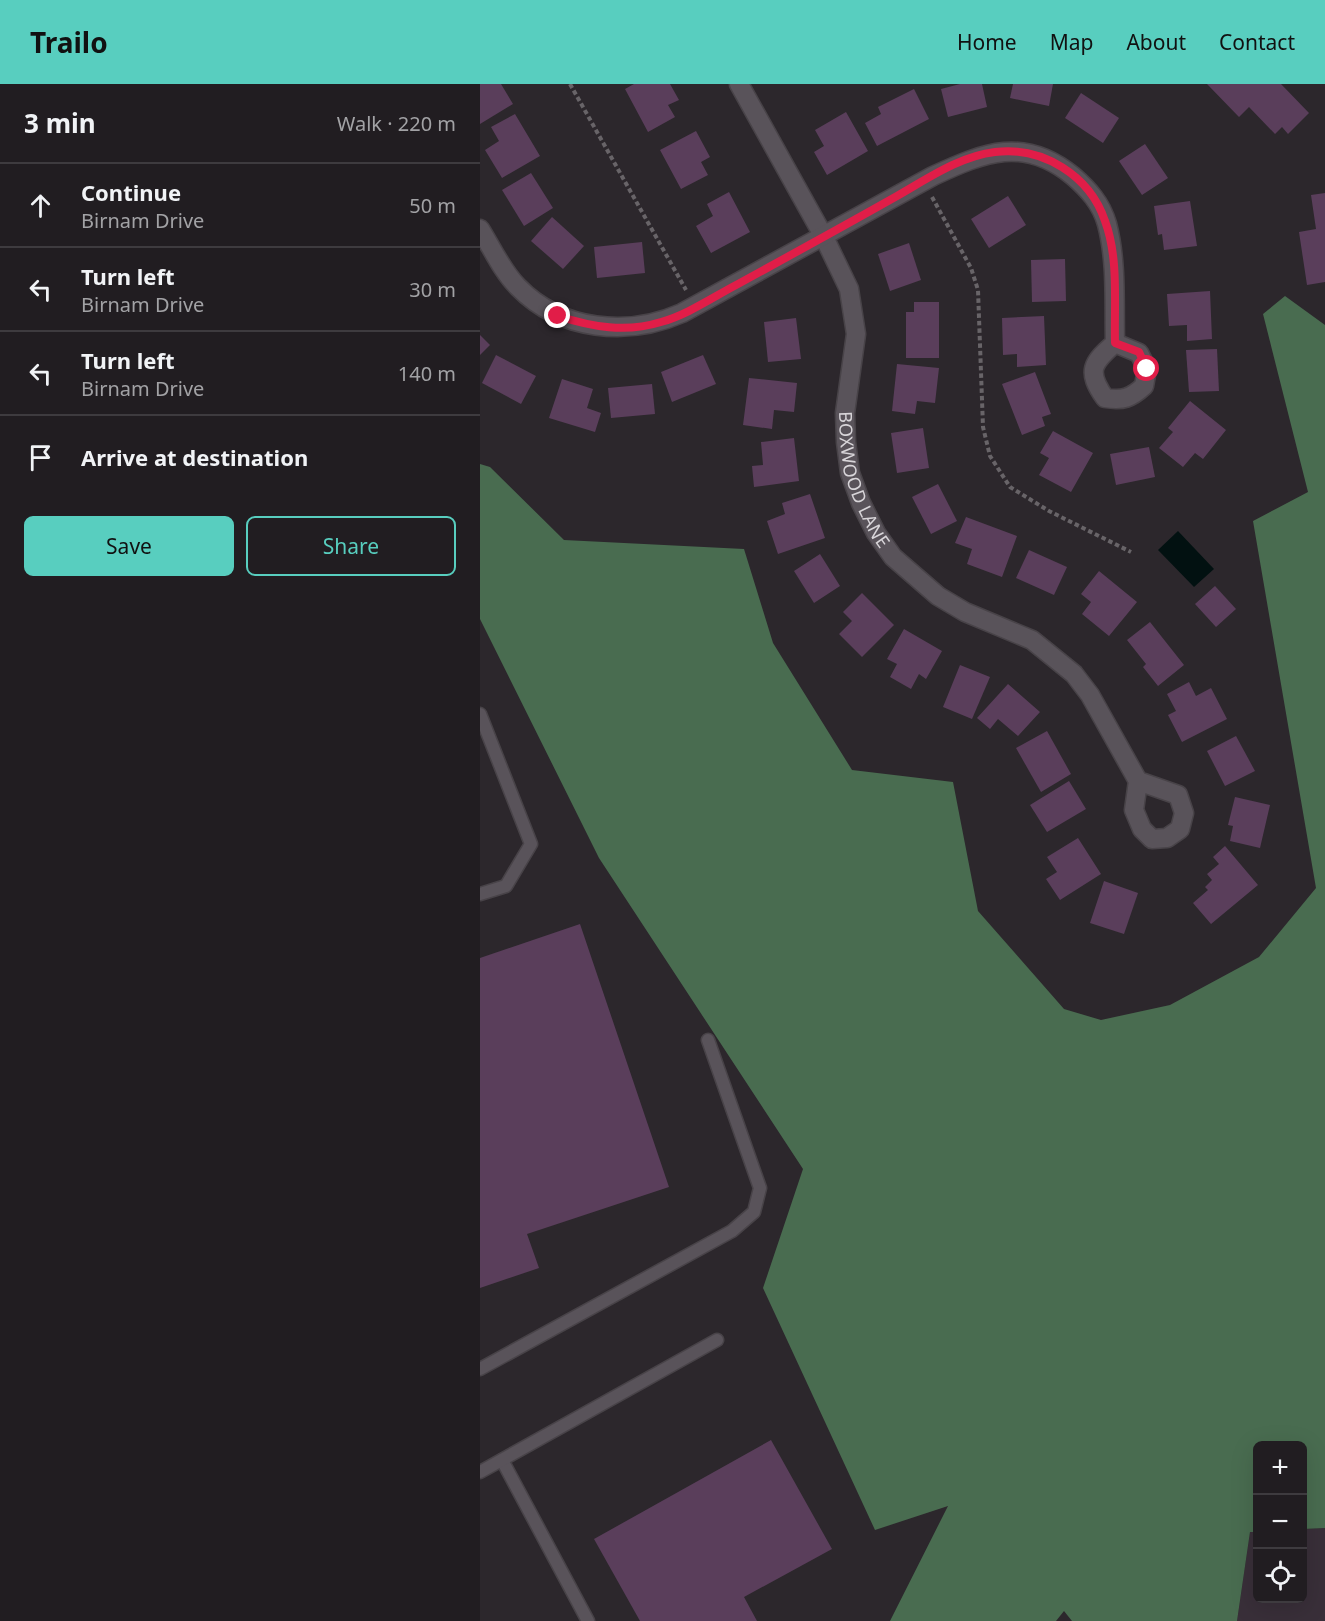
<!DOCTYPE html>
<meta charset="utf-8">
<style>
:root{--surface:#211d21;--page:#29262a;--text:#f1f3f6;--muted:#a2a2a5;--line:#3e3b3f;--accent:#58cebf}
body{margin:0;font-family:"Noto Sans",sans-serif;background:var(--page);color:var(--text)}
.controls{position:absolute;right:18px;bottom:18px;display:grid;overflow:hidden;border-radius:9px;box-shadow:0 6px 24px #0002}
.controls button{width:54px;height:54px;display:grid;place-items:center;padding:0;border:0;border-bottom:2px solid var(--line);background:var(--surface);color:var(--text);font:30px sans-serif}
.stop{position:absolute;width:18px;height:18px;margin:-14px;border:4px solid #e11d48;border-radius:50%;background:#fff}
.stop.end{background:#e11d48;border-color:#fff;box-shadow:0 2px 6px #0008}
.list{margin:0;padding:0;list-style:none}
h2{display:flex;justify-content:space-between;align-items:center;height:78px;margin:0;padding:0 24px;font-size:26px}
h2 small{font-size:20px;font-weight:400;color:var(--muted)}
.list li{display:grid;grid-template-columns:39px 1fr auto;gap:18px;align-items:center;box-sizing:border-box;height:84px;padding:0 24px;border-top:2px solid var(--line)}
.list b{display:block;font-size:22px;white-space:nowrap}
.list p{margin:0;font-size:20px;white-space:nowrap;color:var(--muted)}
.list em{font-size:20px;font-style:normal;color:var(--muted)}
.actions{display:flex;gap:12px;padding:18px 24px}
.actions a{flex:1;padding:14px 0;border:2px solid var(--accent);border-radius:9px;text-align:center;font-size:21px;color:var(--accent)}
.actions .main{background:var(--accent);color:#111}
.icon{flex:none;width:33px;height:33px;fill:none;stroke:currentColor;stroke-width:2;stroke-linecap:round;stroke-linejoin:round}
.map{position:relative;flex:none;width:845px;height:1537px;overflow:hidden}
header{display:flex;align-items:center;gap:36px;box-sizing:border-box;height:84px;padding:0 30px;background:var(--accent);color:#111}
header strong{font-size:28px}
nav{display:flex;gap:33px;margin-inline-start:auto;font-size:21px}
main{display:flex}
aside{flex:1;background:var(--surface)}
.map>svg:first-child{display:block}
.built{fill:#392f39}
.forest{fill:#496c50}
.water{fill:#021111}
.building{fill:#5a3e5b}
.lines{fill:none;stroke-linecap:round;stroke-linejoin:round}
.lane-casing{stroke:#484348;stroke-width:15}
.street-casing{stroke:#484348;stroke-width:21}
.path{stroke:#686468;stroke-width:4;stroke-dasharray:4.5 3;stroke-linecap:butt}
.lane{stroke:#59535a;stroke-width:12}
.street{stroke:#59535a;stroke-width:18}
.route{stroke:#e11d48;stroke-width:8}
.labels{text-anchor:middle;stroke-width:4.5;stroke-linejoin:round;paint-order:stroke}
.street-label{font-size:18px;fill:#d8d5d9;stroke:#221d23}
</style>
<header>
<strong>Trailo</strong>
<nav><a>Home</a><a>Map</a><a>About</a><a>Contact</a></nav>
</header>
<main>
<aside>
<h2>3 min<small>Walk · 220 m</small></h2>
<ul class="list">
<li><svg class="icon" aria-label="ahead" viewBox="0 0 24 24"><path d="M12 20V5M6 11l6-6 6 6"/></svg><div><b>Continue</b><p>Birnam Drive</p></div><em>50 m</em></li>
<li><svg class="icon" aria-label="left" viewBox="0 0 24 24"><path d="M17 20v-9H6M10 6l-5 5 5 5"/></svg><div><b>Turn left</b><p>Birnam Drive</p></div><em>30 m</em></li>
<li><svg class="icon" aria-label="left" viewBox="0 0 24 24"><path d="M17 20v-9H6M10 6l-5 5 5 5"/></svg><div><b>Turn left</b><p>Birnam Drive</p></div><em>140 m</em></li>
<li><svg class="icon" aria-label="arrive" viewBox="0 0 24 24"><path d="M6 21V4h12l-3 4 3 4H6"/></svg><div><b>Arrive at destination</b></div></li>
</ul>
<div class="actions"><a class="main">Save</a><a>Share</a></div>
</aside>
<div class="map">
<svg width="845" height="1537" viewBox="0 0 845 1537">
<rect width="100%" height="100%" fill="#2c272c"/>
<path class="built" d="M845,1444V1537H757L770,1448H777L778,1514H822L823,1445Z"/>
<path class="forest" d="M805,212L845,241V1444L823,1445L822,1362H778L777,1448H770L757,1537H592L584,1527L576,1537H410L468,1422L395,1446L283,1204L323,1085L119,774L0,535V380L10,383L84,456L264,465L293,559L372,686L473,698L498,827L584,925L621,936L690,921L779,873L836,804L773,437L828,408L783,230Z"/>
<path class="water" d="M698,447L734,485L714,503L678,466Z"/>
<g class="building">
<path d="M0,0H21L33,20L0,40Z"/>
<path d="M154,0H190L199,16L188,21L195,33L168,48L145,5Z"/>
<path d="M480,0H502L507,23L468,33L461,5Z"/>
<path d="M533,0H573L569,22L530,14Z"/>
<path d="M727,0H801L829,29L808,50L802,43L795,50L769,23L759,33Z"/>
<path d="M434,5L449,35L397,62L385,39L401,30L398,23Z"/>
<path d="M601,9L639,34L623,59L585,34Z"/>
<path d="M366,28L388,67L347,91L334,68L344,62L335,46Z"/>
<path d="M35,30L60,72L22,94L5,66L19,57L11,43Z"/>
<path d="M216,47L230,73L221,78L228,91L201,105L180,66Z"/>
<path d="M665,60L688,94L662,111L639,77Z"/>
<path d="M51,89L73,124L44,142L22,106Z"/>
<path d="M249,108L270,148L231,169L216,142L233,132L227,120Z"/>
<path d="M845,109V198L827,201L819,148L836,145L831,111Z"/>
<path d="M528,112L546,141L509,164L491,135Z"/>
<path d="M710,117L717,162L684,166L682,150L678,151L674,122Z"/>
<path d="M72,133L104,162L83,185L51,157Z"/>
<path d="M162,158L165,189L117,194L114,163Z"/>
<path d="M429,159L441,196L410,207L398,170Z"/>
<path d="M585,175L586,217L552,218L551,176Z"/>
<path d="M730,207L732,255L707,257V241L689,242L687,210Z"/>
<path d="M434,218H459V274H426V228H434Z"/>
<path d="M564,232L566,281L537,283V270L523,271L522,234Z"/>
<path d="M316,234L321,275L288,278L284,238Z"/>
<path d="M0,251L10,261L0,271Z"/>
<path d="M737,265L739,307L709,308L706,266Z"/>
<path d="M16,271L56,292L41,320L2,299Z"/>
<path d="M223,271L236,300L192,318L181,288Z"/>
<path d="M417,280L459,284L455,319L437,317L435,330L412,327Z"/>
<path d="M555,288L571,330L562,333L565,342L542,351L522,300Z"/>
<path d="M269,294L317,299L314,328L294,326L292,345L263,341Z"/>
<path d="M82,295L113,305L107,324L121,329L115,348L69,334Z"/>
<path d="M172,300L175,330L131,334L128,304Z"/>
<path d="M710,317L746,346L723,375L715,369L703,383L679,364L693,348L688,344Z"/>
<path d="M443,344L449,384L417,389L411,349Z"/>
<path d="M573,347L613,369L591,408L559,391L569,374L560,369Z"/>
<path d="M314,354L319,397L274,403L272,382L283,381L281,358Z"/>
<path d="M669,363L675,393L636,401L630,370Z"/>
<path d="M458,400L477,437L451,450L432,413Z"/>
<path d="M330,410L345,454L298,470L287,437L305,430L302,419Z"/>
<path d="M486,433L537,452L522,493L487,480L492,465L475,459Z"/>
<path d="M549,466L587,483L574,511L536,494Z"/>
<path d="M340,470L360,502L334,519L314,487Z"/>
<path d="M619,487L657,518L629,552L602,530L611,518L601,510Z"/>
<path d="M735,502L756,525L736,543L715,520Z"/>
<path d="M382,509L414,541L382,573L359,550L372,537L363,528Z"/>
<path d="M670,538L704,581L678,602L663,583L666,580L647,556Z"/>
<path d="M424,545L462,567L446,595L439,590L431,605L410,593L417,580L407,575Z"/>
<path d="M480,581L510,593L492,635L463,623Z"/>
<path d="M709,598L716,612L731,604L747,635L702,658L688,631L696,627L687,610Z"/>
<path d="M528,600L560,628L538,652L518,635L510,645L497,634Z"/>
<path d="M567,647L591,690L561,708L536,664Z"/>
<path d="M756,652L775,687L745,702L727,667Z"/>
<path d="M589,697L606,725L567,748L550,721Z"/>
<path d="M755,713L790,721L780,764L750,757L753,742L748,741Z"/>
<path d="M598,754L621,790L580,816L566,795L577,788L567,773Z"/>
<path d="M745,762L778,801L731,840L713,819L728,806L725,803L732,796L727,790L739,780L733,773Z"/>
<path d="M624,797L658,809L644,850L610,839Z"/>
<path d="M100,840L189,1103L47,1150L59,1184L0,1204V874Z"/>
<path d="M291,1356L352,1465L264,1513L277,1537H160L114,1455Z"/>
</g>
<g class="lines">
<defs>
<g id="lane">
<path d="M0,630L51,760L26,802L0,810"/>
<path d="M0,1285L252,1147L274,1128L280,1104L228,956"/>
<path d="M22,1376L108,1537"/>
<path d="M0,1388L237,1256"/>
</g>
<g id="street">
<path id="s1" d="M259,0L344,153L369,205L376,250L365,329L366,358L370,389L381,419L396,449L413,473L458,512L485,528L552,556L594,590L610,611L658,697L654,726L662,745L672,755L687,754L700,745L704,729L698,711L658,697"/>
<path d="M0,145C12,164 22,187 38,203C81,247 148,253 202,229L453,92C505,68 544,52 593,92C608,105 621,119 627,140C637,178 634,219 635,259C612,279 606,287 625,314C643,317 651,314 664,302L667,285L659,269L635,259"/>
</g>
</defs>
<use href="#lane" class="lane-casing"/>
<use href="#street" class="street-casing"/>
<g class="path">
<path d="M90,0L206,206"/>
<path d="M452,113L491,184L498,206L503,343L510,372L530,403L569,427L651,468"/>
</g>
<use href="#lane" class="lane"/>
<use href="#street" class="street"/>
</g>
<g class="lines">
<path class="route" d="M78,232C112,243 146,249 181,238C207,231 233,213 258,200C311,171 364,142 417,112C447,95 480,72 515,68C563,62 610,92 625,137C639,174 634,220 635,259L659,268L667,285"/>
</g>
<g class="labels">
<g class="street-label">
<text dy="6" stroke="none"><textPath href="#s1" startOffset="428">BOXWOOD LANE</textPath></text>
</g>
</g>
</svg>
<div class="controls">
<button>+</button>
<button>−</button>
<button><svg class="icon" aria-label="locate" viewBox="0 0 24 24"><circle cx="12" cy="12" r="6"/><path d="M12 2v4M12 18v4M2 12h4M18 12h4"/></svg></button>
</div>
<div class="stop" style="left:667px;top:285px"></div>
<div class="stop end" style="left:78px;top:232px"></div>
</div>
</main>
